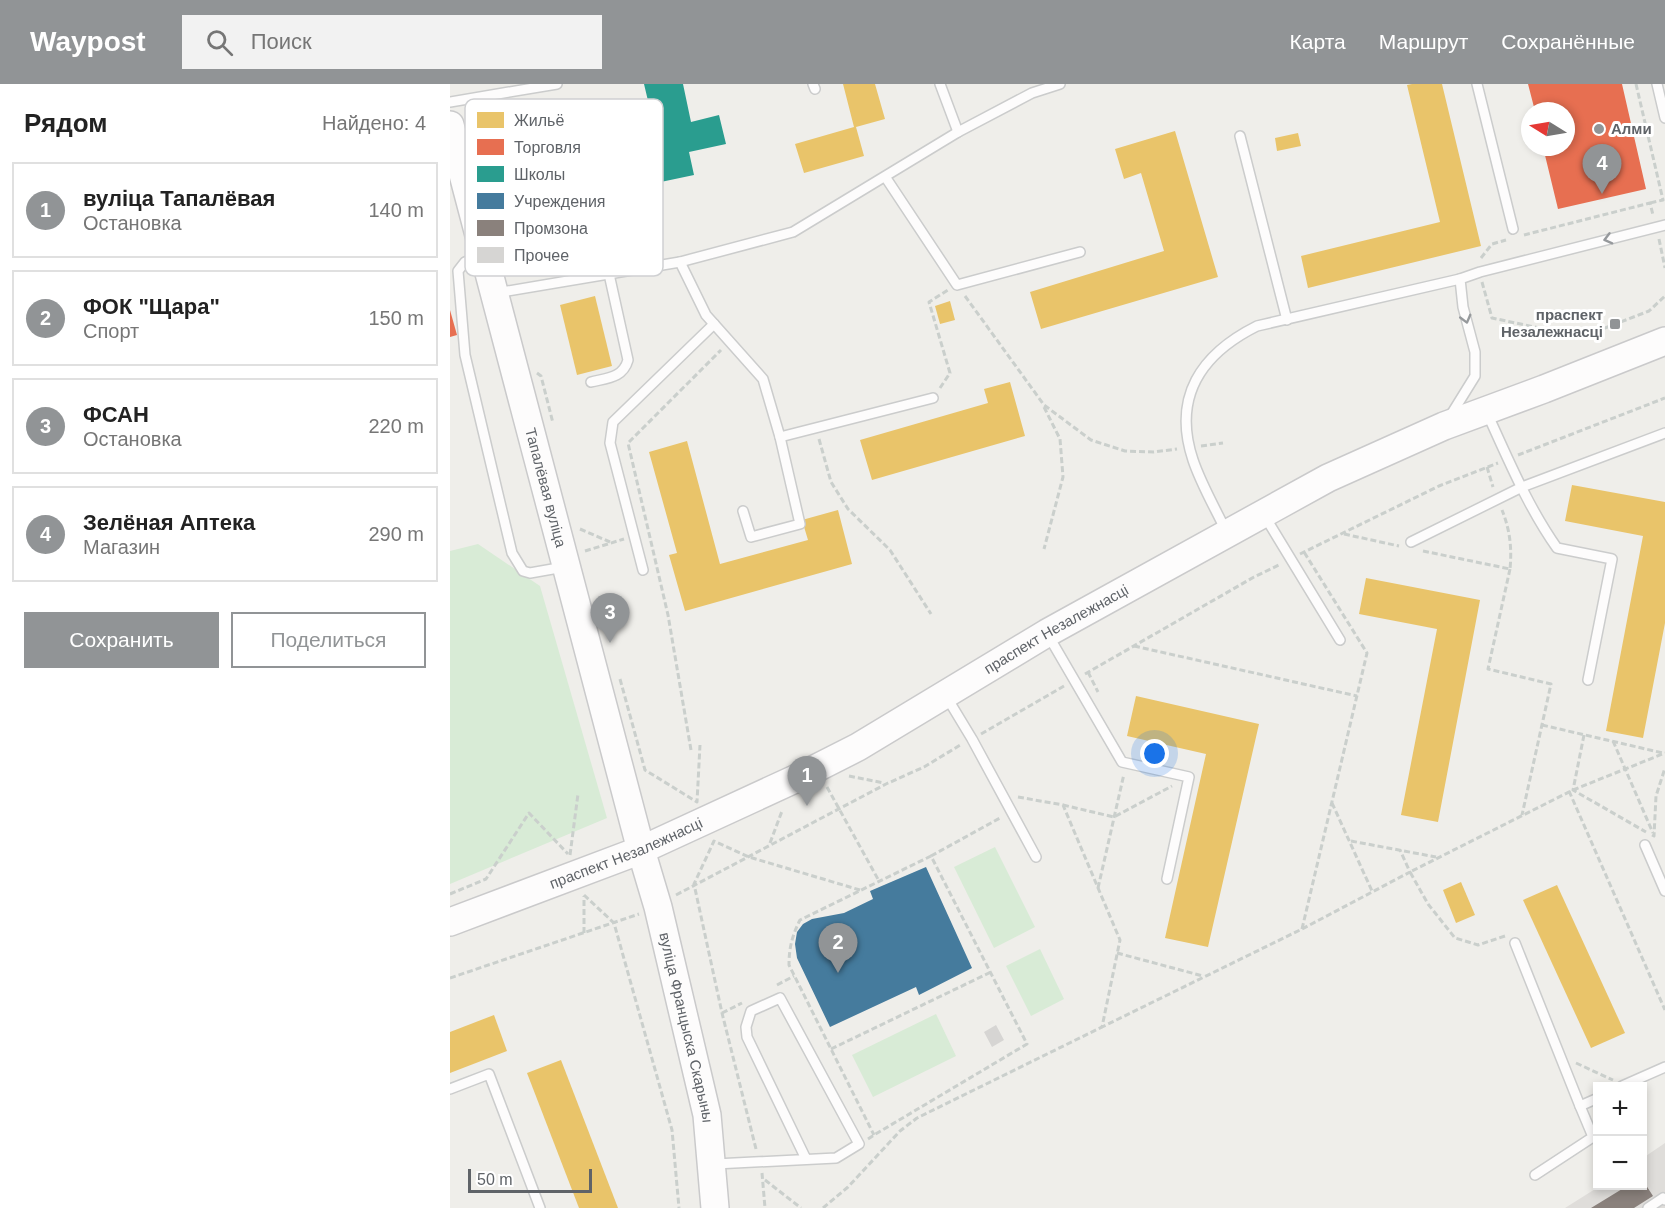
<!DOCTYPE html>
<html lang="ru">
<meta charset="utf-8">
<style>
:root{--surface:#fff;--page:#f2f2f2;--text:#222;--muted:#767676;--line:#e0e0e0;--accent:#919496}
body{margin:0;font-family:Arial,sans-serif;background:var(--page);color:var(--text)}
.controls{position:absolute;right:18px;bottom:18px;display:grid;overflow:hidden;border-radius:0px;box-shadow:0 3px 9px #0003}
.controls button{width:54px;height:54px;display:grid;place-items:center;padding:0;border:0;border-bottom:2px solid var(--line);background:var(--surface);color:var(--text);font:30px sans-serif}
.compass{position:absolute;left:1071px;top:18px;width:54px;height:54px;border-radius:50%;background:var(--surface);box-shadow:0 3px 9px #0003;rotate:281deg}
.scale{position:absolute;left:18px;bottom:15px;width:124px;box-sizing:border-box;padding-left:6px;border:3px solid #5f6368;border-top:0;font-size:16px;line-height:21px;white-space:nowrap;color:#5f6368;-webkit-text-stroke:4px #fff;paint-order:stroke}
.you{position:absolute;left:705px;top:670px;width:21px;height:21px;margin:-15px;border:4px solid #fff;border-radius:50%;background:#1a73e8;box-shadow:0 0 0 9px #1a73e833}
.badge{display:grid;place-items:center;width:39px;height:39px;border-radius:50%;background:var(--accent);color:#fff;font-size:20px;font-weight:700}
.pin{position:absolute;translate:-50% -50px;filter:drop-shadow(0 2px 3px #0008)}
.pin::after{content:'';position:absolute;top:32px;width:21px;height:18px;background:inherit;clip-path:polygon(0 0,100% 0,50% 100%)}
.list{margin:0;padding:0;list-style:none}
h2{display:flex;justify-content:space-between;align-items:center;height:78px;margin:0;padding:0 24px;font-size:26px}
h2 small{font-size:20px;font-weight:400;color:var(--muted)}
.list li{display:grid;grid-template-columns:39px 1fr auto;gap:18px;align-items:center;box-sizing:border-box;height:96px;margin:0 12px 12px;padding:0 12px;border:2px solid var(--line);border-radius:0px}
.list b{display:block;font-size:22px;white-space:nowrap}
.list p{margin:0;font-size:20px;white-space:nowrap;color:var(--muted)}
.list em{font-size:20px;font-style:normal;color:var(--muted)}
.actions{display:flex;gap:12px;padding:18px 24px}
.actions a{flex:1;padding:14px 0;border:2px solid var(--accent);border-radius:0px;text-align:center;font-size:21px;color:var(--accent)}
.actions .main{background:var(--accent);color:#fff}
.icon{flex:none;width:33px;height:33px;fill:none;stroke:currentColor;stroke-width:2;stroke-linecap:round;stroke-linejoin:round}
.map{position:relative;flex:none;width:1215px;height:1124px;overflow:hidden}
header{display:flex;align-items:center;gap:36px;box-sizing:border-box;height:84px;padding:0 30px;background:var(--accent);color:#fff}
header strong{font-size:28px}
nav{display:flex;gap:33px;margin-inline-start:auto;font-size:21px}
.search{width:420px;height:54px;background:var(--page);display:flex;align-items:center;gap:15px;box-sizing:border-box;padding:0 21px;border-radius:0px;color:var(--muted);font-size:22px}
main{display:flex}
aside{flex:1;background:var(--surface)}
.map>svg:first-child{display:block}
.industrial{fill:#dfddda}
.green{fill:#d8ebd6}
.homes{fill:#e9c46a}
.shops{fill:#e76f51}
.schools{fill:#2a9d8f}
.public{fill:#457b9d}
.industry{fill:#8a817c}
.building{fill:#d6d5d3}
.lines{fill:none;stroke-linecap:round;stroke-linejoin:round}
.lane-casing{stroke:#cbcccc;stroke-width:12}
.secondary-casing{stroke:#cacacb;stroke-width:30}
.path{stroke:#cacfcc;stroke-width:3;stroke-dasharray:6 3;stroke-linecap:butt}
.lane{stroke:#fdfcfc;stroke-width:9}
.secondary{stroke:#fdfcfc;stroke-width:27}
.oneway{stroke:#96999c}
.poi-dot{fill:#919496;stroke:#fff;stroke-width:2}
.labels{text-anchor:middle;stroke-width:6;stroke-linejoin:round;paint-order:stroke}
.poi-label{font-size:15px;font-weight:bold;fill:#5f6368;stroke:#fff;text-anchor:start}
.street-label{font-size:15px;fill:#5f6368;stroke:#fff}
.key{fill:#fff;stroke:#cfd0d2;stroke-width:1.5}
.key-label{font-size:16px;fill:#5f6368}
</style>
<header>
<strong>Waypost</strong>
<div class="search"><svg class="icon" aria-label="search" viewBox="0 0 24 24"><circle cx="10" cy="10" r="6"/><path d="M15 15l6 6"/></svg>Поиск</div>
<nav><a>Карта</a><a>Маршрут</a><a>Сохранённые</a></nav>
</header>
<main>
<aside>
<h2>Рядом<small>Найдено: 4</small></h2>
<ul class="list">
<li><span class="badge">1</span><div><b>вуліца Тапалёвая</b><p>Остановка</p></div><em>140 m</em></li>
<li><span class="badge">2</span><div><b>ФОК &quot;Щара&quot;</b><p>Спорт</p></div><em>150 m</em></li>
<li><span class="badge">3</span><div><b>ФСАН</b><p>Остановка</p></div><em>220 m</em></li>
<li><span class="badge">4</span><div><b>Зелёная Аптека</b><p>Магазин</p></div><em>290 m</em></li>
</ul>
<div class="actions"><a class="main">Сохранить</a><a>Поделиться</a></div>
</aside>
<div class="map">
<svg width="1215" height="1124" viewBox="0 0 1215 1124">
<rect width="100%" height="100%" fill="#efeeea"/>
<path class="industrial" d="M1215,1059V1124H1115L1150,1102H1192L1193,1074Z"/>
<g class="green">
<path d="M28,460L90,502L157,734L0,800V467Z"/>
<path d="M545,763L585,843L544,864L504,783Z"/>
<path d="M590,865L614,915L581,932L556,882Z"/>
<path d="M486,930L506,972L423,1013L402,971Z"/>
</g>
<g class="homes">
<path d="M393,0H425L435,35L406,43L414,72L354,89L345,60L404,43Z"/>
<path d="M962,0H992L1031,162L858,204L851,172L990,138L957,1Z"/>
<path d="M725,47L768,193L591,245L580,208L714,167L691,89L674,95L665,65Z"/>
<path d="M848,49L851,62L827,67L825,54Z"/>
<path d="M145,212L162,282L127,291L110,221Z"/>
<path d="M500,217L505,236L490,240L485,222Z"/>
<path d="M560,298L575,352L422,396L410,356L538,319L534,305Z"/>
<path d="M237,357L270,480L358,456L352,436L388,426L402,480L235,527L219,471L227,469L199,368Z"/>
<path d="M1122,401L1215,418V539L1193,654L1156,647L1193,452L1115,437Z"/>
<path d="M916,494L1030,516L988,738L951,731L987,545L909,530Z"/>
<path d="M686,612L809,640L758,863L715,854L756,670L677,652Z"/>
<path d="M1011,798L1025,831L1006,839L993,806Z"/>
<path d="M1107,801L1175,949L1141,964L1073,816Z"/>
<path d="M44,931L57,967L0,989V948Z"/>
<path d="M111,976L168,1124H129L77,989Z"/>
</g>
<g class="shops">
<path d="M1078,0H1172L1196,105L1108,125L1093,63H1116V27H1085Z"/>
<path d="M0,226L7,251L0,253Z"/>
</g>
<path class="schools" d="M194,0H233L241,38L269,31L276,60L239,68L244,91L206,99L197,60L166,67L158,30L199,21Z"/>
<path class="public" d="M476,783L522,884L469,911L466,903L380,943L347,874L345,860L347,848L353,840L362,835L394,829L423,815L420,807Z"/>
<path class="industry" d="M1192,1095L1203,1112L1184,1124H1141L1177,1102H1192Z"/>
<path class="building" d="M546,941L554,956L542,963L534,948Z"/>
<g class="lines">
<defs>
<g id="lane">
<path d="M363,0L365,5"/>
<path d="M490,0L508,48"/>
<path d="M1027,0L1063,145"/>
<path d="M1207,0L1215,34"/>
<path d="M0,18L107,0"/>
<path d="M790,52L837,236"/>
<path d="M436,94L507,201L630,168"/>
<path d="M31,171L15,178L8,187L15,271L62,469L73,487L80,489L114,483"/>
<path d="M230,178L256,231L313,295L330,353L483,314"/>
<path d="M46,209L230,178L343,148L508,48L582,9L610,0"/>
<path d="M141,298C157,294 173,294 178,276L159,190"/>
<path d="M1037,329C1058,375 1078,423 1107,464L1162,475L1138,596"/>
<path d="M999,334L1025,292V268L1013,223L1010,195L1030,188L1215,141"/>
<path d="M293,427L301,453L350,440L330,353"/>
<path d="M814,431L890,556"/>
<path d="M776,447C765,424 751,400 743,376C722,313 751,270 807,242L1010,195"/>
<path d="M961,458L1072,403L1215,349"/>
<path d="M193,486L160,359L163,338L264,240"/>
<path d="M598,551L672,678L739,693L717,795"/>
<path d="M496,612L522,655L586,773"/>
<path d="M1195,761L1215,807"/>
<path d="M1065,859L1130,1022L1148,1014"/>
<path d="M1172,1002L1215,983"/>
<path d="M0,1005L39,990L90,1124"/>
<path d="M265,1080L386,1074L409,1060L330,914L301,927L296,943L297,953L356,1075"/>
<path d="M1085,1091L1143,1053L1130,1022"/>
<path d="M1198,1124L1213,1114L1215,1116"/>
</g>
<g id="secondary">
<path id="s1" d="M0,41L191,766L208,823L257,1031L265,1124"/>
<path id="s2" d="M0,838L191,766L345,695L408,663L597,549L878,394L994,342L1094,305L1215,257"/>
</g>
</defs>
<use href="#lane" class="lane-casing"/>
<use href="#secondary" class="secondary-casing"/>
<g class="path">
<path d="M1186,0L1213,116L1200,119"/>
<path d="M1074,151L1200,119L1203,131"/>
<path d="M1209,155L1215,184"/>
<path d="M1031,174L1042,160L1056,156"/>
<path d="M1032,198L1042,234L1132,253L1199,227L1215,212"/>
<path d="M515,212L594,321L641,356L675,367L704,368L727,365"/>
<path d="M87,289L91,292L103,339"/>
<path d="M490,304L500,289L479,218L498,206"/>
<path d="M594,323L610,355L613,393L594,465"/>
<path d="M369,355L381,398L398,425L440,466L481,530"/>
<path d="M751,362L773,359"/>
<path d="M1068,371L1215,314"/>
<path d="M1037,383L1043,403"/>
<path d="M130,445L160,458"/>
<path d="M894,450L949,462"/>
<path d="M135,467L174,455"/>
<path d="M973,467L1060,485C1062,464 1060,446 1052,426"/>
<path d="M850,470L989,402L1048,379"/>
<path d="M1060,485L1038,585L1101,600L1072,731"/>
<path d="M684,562L907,612"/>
<path d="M638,588L648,608"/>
<path d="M635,590L804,493L831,480"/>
<path d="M170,595L195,686L247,718L250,661"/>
<path d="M1092,641L1213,669"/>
<path d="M531,650L614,602"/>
<path d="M1134,651L1123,706L1196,748"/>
<path d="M1163,657L1203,749"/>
<path d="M241,666L218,531L178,359L271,266"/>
<path d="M399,692L434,699"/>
<path d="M377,703L429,797"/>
<path d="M1119,707L1215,926"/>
<path d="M568,713L613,721L670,856L652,943L852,845L960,788L950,766"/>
<path d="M882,719L922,807"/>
<path d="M613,721L664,733L722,702"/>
<path d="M1202,751L1204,752L1206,712L1215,684"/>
<path d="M901,757L986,773"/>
<path d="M320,759L332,727"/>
<path d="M120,771L128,710"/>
<path d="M481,772L550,734"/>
<path d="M648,804L674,690"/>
<path d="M0,810L36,795L79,729L118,770"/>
<path d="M134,811L164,839L222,1046L229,1124"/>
<path d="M226,811L436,700L474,683L512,660"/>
<path d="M852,845L917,569L854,468"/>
<path d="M134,849V812"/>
<path d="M1055,852L1028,861L1005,854L978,820L960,788L1123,706L1215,669"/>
<path d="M667,869L753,892"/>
<path d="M0,894L189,830"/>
<path d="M327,901L344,892"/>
<path d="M272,929L292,919"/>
<path d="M381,965L541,888"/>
<path d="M1126,979L1163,996"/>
<path d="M418,1055L424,1051L577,960L481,772L350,836C342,852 339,864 339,881L424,1051"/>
<path d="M306,1065L272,929L244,800L264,757L299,773L410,806"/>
<path d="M312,1089L315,1124"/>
<path d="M315,1096L351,1124"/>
<path d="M373,1124L398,1103L450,1047L467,1034L652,943"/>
</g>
<use href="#lane" class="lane"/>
<use href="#secondary" class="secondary"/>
</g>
<defs><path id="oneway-chevron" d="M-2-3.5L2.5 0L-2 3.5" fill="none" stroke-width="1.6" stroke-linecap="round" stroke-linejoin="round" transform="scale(1.5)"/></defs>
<g class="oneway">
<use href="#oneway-chevron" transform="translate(1158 155) rotate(165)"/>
<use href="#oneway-chevron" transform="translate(1016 235) rotate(75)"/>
</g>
<g class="poi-dot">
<circle cx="1149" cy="45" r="6"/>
<rect x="1159" y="234" width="12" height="12" rx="3"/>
</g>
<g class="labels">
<g class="poi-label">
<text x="1161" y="50">Алми</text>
<text x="1153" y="236" text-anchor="end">праспект<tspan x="1153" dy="17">Незалежнасці</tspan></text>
</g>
<g class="street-label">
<text dy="5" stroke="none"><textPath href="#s1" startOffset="375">Тапалёвая вуліца</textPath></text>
<text dy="5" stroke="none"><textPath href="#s2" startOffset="675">праспект Незалежнасці</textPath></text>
<text dy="5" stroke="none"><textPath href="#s2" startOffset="189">праспект Незалежнасці</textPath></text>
<text dy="5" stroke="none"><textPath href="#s1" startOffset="933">вуліца Францыска Скарыны</textPath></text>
</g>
</g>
<rect x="15" y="15" width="198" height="177" rx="9" class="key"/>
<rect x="27" y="28" width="27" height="16" fill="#e9c46a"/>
<rect x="27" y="55" width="27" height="16" fill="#e76f51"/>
<rect x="27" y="82" width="27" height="16" fill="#2a9d8f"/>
<rect x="27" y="109" width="27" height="16" fill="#457b9d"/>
<rect x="27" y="136" width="27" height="16" fill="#8a817c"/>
<rect x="27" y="163" width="27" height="16" fill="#d6d5d3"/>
<g class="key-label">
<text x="64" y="42">Жильё</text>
<text x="64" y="69">Торговля</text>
<text x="64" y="96">Школы</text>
<text x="64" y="123">Учреждения</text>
<text x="64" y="150">Промзона</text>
<text x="64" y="177">Прочее</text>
</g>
</svg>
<div class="controls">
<button>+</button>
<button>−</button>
</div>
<svg class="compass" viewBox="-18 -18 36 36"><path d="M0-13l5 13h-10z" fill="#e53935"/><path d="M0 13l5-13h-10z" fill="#767676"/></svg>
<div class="scale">50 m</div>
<div class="you"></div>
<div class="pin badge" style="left:357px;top:722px">1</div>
<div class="pin badge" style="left:388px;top:889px">2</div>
<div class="pin badge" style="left:160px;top:559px">3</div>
<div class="pin badge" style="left:1152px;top:110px">4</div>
</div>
</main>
